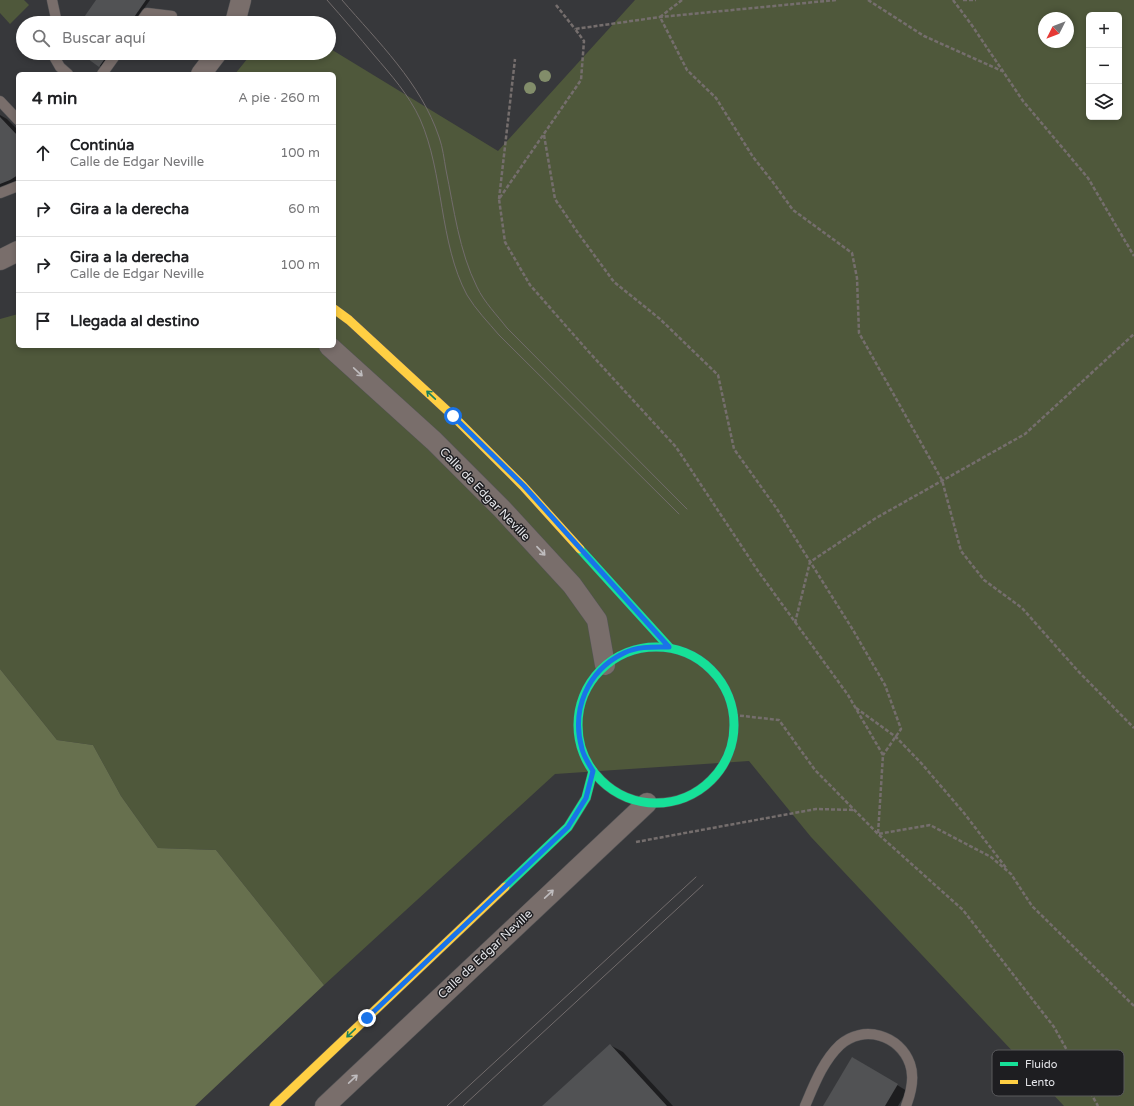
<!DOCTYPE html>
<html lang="es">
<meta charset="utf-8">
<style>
:root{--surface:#fff;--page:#f2f2f2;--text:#202124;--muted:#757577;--line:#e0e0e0}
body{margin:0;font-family:"Varela Round",sans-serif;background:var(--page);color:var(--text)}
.controls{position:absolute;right:12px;top:12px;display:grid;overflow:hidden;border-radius:6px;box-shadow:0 2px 6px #0003}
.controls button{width:36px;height:36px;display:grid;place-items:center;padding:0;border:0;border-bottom:1px solid var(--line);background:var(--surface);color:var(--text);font:20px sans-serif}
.compass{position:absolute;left:1038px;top:12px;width:36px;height:36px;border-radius:50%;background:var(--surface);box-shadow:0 2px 6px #0003;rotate:228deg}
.stop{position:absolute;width:12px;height:12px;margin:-9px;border:3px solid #1a73e8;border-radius:50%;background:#fff}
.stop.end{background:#1a73e8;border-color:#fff;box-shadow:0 1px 4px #0008}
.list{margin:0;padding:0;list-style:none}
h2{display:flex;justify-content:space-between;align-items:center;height:52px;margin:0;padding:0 16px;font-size:17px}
h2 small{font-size:13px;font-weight:400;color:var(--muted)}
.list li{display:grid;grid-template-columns:26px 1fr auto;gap:12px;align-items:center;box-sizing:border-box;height:56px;padding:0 16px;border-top:1px solid var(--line)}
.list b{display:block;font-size:15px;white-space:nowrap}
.list p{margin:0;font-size:13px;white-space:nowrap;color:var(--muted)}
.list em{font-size:13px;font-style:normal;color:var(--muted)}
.icon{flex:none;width:22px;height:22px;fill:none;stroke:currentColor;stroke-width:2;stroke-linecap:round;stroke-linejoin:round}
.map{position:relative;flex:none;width:1134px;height:1106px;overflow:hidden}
.search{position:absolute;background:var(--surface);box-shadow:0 2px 6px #0003;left:16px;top:16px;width:320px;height:44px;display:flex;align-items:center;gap:10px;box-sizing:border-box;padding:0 14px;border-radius:22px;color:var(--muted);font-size:15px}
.panel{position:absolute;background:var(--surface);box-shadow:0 2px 6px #0003;left:16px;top:72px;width:320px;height:276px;border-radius:6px}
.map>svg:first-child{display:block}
.green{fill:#4f583b;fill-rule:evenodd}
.forest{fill:#67704e}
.shadow{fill:#0007}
.building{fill:#515254}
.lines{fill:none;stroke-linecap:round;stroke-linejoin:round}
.lane-casing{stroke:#545456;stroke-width:11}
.street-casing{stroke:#545456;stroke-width:21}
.fast-casing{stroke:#545456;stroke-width:10}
.slow-casing{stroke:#545456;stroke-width:10}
.path{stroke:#756e6d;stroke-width:2.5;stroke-dasharray:4 2;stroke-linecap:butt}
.lane{stroke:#796e6b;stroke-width:10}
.street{stroke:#796e6b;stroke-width:20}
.fast{stroke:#16e098;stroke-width:9}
.slow{stroke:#ffcf43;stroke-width:9}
.tram{stroke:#726c6c;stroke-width:1}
.tree{fill:#828d6a}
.oneway{stroke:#bfbcbe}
.oneway2{stroke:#1a7f5c}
.route{stroke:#1a73e8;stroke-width:5}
.labels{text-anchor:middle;stroke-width:3;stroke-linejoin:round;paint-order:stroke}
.street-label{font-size:12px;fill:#e5e6ea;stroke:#1e1e21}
.key{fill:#1e1e21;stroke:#5a5a5d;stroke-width:1}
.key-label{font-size:11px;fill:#e5e6ea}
</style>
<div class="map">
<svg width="1134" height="1106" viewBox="0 0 1134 1106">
<rect width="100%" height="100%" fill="#37383b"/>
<g class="green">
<path d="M0,0H24L29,5L10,24L0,13Z"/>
<path d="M635,0H1134V1106H1064L811,837L749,761L555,774L324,985L216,850L158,848L121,796L93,745L57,740L0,669V319L18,314V346H334V74H235L252,53H329V48L498,151ZM1089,15H1119V117H1089ZM1044,18H1068V42H1044Z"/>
</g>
<path class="forest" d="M0,669L57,740L93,745L121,796L158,848L216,850L324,985L195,1106H0Z"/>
<g class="shadow">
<path d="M97,0H150L134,23H81Z"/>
<path d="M81,53H113L102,67Z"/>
<path d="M0,115L7,119L18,130V189L0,197Z"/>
<path d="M610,1045L623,1052L673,1106H543Z"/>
<path d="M853,1058L907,1091L898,1106H824Z"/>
</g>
<g class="building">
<path d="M96,0H146L130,23H80Z"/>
<path d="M80,53H109L99,67Z"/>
<path d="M0,117L18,136V175L10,180L0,184Z"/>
<path d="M610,1044L667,1106H542Z"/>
<path d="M852,1057L898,1084L885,1106H823Z"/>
</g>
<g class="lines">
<defs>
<g id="lane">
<path d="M52,0L57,23"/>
<path d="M140,23L147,13L172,16"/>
<path d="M52,53L60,67L68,74"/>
<path d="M102,74L117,53"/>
<path d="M0,101L18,120"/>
<path d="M0,193L18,186"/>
<path d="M805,1106C814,1085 823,1061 840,1045C863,1024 900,1035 910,1064C915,1078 911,1093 906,1106"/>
</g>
<g id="street">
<path d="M235,23L241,0"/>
<path d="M201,74L217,53"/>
<path d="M0,260L18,251"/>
<path d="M329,346L434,441L502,509L572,585L597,620L605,665"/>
<path d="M325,1106L647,803"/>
</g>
<g id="fast">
<path d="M580,549L669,647"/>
<circle cx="656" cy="725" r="78"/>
<path d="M505,887L568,827L586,798L593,771"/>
</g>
<g id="slow">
<path d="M334,309L349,320L453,416L523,486L580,549"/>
<path d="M274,1106L505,887"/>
</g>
</defs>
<use href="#lane" class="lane-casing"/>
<use href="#street" class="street-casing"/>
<use href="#fast" class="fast-casing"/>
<use href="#slow" class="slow-casing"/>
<g class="path">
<path d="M682,0L660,17L687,70L716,98L753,157L772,181L793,210L852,253L857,278L859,333L942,480L961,551L984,580L1022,608L1078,671L1134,728"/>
<path d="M836,0L660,17L575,29L584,41L581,80L499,199L505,242L530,285L588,351L676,447L758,571L848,695L883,755L878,834L930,825L991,857L1011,874L1032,906L1134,1006"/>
<path d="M868,0L924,36L1002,71"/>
<path d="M953,0L971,24L1023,101L1088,178L1134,256"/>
<path d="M963,0H976"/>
<path d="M556,5L575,29"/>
<path d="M544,135L555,199L578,233L614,282L660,319L718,375L734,449L777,509L853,630L885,685L901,729L883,755"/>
<path d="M499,199L515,59"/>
<path d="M795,623L810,562L876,518L1025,434L1134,334"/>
<path d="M856,708L896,737L922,764L964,813L1007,869"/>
<path d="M734,715L779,720L815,770L878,834L963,910L1054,1027L1098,1106"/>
<path d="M636,842L816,809L854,810"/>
</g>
<use href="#lane" class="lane"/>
<use href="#street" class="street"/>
<use href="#fast" class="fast"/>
<use href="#slow" class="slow"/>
<g class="tram">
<path d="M327,0C343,18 359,37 374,55C391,75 409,95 420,119C444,173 439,243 467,295C476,310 488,322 499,335L679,514"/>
<path d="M342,0C378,42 421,83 439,137C443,148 444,159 446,170C454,209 459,251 477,287C484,302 497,315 507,328L687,509"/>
<path d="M447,1106L696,877"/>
<path d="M463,1106L703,885"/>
</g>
</g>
<g class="tree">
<circle cx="545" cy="76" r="6"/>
<circle cx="530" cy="88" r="6"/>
</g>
<defs><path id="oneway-shaft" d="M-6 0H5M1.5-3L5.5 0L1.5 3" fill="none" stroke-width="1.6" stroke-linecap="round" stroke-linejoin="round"/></defs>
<g class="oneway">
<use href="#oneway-shaft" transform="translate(358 372) rotate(43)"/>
<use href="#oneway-shaft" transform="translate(541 551) rotate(47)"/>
<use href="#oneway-shaft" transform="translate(549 894) rotate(-43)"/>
<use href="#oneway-shaft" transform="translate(353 1079) rotate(-43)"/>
</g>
<g class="oneway2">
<use href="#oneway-shaft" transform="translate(431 395) rotate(-137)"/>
<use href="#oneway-shaft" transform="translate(351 1033) rotate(136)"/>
</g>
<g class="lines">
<path class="route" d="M367,1018L568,827L586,798L593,771C589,764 584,757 582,749C571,710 587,671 624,653C638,646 654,647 669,647L524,486L453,416"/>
</g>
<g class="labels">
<g class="street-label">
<text transform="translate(485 494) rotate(46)" y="4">Calle de Edgar Neville</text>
<text transform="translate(485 954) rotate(-43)" y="4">Calle de Edgar Neville</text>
</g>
</g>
<rect x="992" y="1050" width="132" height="46" rx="6" class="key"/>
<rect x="1000" y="1062" width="18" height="4" fill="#16e098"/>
<rect x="1000" y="1080" width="18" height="4" fill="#ffcf43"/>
<g class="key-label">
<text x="1025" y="1068">Fluido</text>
<text x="1025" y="1086">Lento</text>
</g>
</svg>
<div class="controls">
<button>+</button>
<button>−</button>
<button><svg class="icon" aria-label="layers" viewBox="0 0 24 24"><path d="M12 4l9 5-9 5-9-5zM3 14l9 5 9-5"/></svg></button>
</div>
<svg class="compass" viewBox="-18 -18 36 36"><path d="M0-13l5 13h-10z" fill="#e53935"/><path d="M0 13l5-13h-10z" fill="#757577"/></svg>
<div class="stop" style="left:453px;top:416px"></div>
<div class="stop end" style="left:367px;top:1018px"></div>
<div class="search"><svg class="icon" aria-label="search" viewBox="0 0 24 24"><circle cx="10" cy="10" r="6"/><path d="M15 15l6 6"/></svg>Buscar aquí</div>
<section class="panel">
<h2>4 min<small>A pie · 260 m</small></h2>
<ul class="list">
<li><svg class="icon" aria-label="ahead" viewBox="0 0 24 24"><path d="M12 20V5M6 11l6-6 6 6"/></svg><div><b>Continúa</b><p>Calle de Edgar Neville</p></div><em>100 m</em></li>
<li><svg class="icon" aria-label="right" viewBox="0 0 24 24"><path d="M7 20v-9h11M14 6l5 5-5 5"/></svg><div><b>Gira a la derecha</b></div><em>60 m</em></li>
<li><svg class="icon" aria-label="right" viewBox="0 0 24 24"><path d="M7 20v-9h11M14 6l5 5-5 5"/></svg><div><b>Gira a la derecha</b><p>Calle de Edgar Neville</p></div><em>100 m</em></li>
<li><svg class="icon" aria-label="arrive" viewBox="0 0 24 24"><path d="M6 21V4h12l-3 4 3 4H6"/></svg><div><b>Llegada al destino</b></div></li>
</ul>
</section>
</div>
